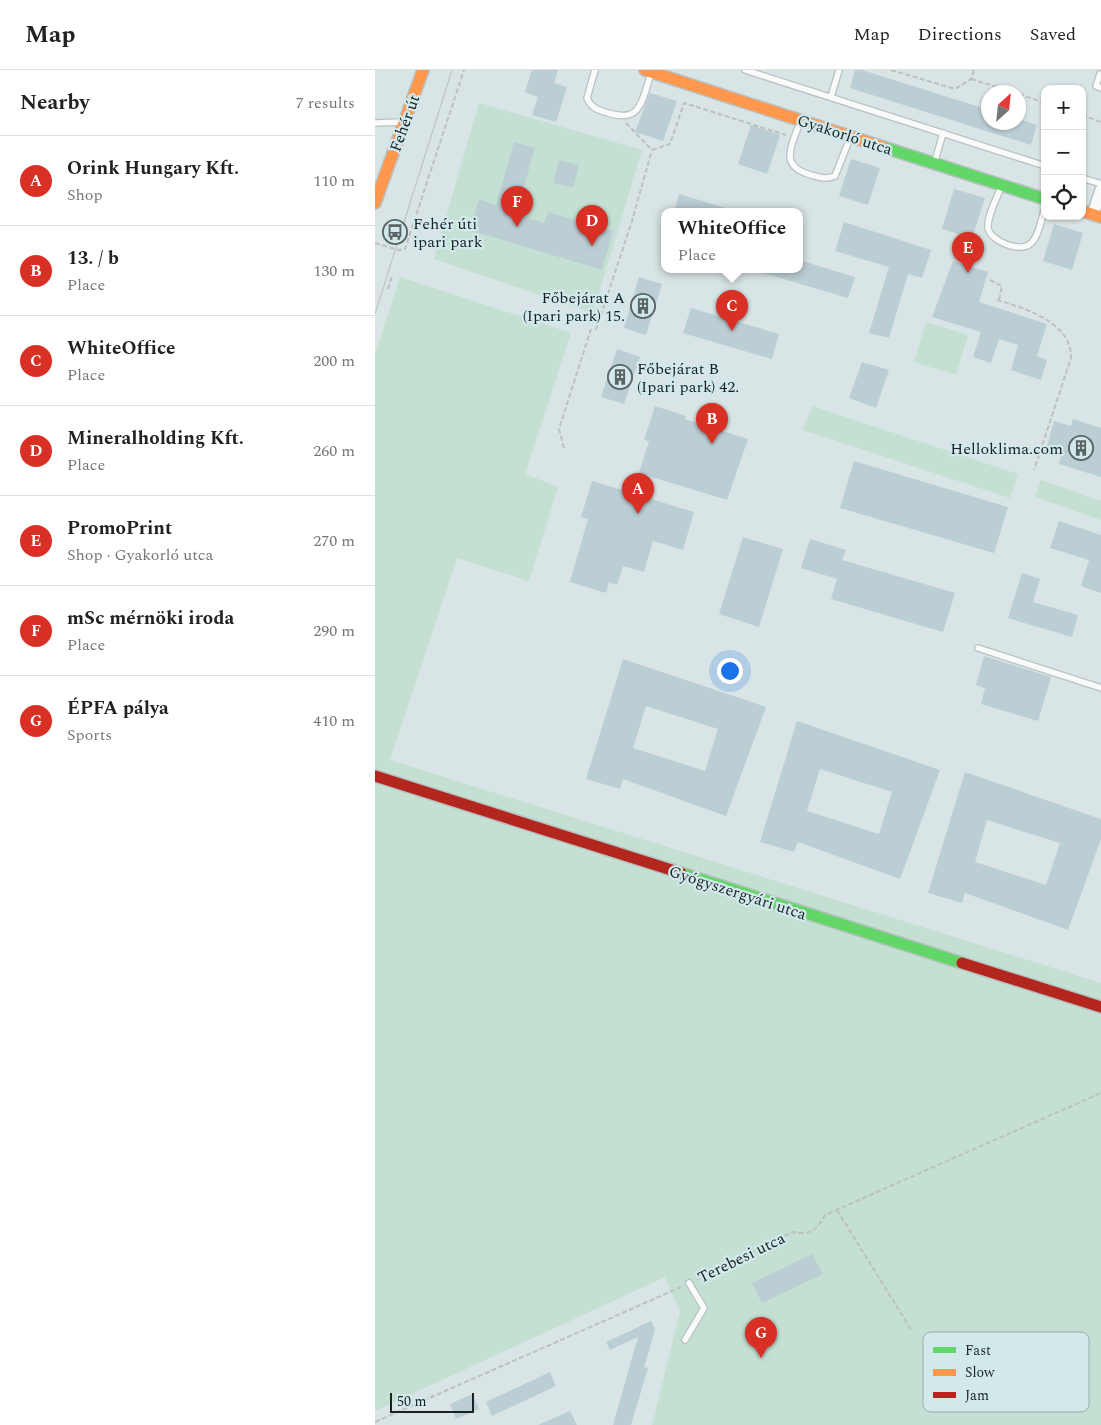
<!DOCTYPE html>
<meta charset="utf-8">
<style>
:root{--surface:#fff;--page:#f6f6f6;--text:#222;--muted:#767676;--line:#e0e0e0;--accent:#d93025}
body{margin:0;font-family:Spectral,serif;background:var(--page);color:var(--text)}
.controls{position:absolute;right:15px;top:15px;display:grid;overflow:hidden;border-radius:10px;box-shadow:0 1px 4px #0004}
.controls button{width:45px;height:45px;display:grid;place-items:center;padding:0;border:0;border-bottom:1px solid var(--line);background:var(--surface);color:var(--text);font:25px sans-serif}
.compass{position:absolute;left:606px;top:15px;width:45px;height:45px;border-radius:50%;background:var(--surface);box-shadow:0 1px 4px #0004;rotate:27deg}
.scale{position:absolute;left:15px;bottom:12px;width:84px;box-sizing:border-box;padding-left:5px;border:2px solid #192122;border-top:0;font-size:14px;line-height:18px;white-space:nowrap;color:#192122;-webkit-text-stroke:4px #d2e9eb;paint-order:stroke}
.you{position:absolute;left:354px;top:600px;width:18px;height:18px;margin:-12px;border:4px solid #fff;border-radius:50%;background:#1a73e8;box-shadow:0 0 0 8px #1a73e833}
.badge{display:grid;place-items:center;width:32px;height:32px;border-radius:50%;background:var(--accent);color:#fff;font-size:16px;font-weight:700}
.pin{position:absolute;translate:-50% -41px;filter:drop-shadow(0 1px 2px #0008)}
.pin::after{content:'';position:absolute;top:26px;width:18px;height:15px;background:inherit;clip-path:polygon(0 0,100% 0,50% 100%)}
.popup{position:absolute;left:286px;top:138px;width:142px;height:65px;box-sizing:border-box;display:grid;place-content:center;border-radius:10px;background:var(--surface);filter:drop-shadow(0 1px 4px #0005);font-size:16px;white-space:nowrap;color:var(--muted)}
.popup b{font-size:19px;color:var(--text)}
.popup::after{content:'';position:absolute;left:50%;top:100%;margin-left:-10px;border:10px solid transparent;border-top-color:var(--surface)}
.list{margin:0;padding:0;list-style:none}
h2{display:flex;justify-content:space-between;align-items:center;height:65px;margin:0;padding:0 20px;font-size:21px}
h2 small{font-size:16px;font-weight:400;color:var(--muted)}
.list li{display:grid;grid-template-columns:32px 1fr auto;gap:15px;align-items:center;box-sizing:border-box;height:90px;padding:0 20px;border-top:1px solid var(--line)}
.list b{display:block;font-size:19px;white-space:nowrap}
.list p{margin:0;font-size:16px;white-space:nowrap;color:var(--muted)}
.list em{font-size:16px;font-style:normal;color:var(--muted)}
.icon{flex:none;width:28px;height:28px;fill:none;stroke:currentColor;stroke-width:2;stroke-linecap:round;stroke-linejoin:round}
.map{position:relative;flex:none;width:726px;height:1355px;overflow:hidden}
header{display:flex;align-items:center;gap:30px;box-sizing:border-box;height:70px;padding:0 25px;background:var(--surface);border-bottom:1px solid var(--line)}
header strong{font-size:24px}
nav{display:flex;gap:28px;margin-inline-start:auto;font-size:18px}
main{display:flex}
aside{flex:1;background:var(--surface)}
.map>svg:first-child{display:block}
.green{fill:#c4e0d2}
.building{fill:#bbced4;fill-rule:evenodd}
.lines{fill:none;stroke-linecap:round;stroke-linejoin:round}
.lane-casing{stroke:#b8c1c2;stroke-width:8}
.street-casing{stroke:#b8c1c2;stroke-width:14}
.fast-casing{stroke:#b8c1c2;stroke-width:14}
.slow-casing{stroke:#b8c1c2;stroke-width:14}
.jam-casing{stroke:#b8c1c2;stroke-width:14}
.path{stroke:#bcc1c1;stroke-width:2;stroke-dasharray:5 2.5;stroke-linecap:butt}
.lane{stroke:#f9fbfb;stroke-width:5.5}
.street{stroke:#f9fbfb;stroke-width:11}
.fast{stroke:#63d668;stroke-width:11}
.slow{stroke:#ff974d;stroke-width:11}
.jam{stroke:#b3261e;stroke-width:11}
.tram{stroke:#babebe;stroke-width:1}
.labels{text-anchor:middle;stroke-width:4.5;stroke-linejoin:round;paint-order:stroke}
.street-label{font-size:16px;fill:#192122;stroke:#d2e9eb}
.poi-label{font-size:16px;fill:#192122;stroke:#d2e9eb;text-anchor:start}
.key{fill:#d2e9eb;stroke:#9aadaf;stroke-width:1}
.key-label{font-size:14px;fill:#192122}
</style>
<header>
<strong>Map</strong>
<nav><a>Map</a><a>Directions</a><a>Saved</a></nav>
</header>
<main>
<aside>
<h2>Nearby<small>7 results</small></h2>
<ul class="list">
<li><span class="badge">A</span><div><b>Orink Hungary Kft.</b><p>Shop</p></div><em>110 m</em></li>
<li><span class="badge">B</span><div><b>13. / b</b><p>Place</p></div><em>130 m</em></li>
<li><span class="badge">C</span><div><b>WhiteOffice</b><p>Place</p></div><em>200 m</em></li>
<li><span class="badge">D</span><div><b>Mineralholding Kft.</b><p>Place</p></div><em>260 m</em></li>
<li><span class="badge">E</span><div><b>PromoPrint</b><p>Shop · Gyakorló utca</p></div><em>270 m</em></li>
<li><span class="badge">F</span><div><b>mSc mérnöki iroda</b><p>Place</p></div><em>290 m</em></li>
<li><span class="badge">G</span><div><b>ÉPFA pálya</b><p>Sports</p></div><em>410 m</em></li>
</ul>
</aside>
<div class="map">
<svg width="726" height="1355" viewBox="0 0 726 1355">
<rect width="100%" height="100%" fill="#d8e4e5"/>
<g class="green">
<path d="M104,33L267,80L218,243L59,189Z"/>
<path d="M25,207L196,263L150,404L183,417L154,511L82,488L15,690L726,913V1355H277L305,1242L290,1207L0,1341V285Z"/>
<path d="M551,252L593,265L581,305L539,292Z"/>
<path d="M437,336L643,404L635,428L428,360Z"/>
<path d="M666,410L726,431V450L660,427Z"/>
</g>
<g class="building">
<path d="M157,0H183L179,13L192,17L181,52L157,45L163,27L150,22Z"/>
<path d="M480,0H487L614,40V52H644V49L662,55L656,75L475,18Z"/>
<path d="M275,23L302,31L288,71L260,62Z"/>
<path d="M376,55L405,65L392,104L363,94Z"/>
<path d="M139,72L160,78L143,138L146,139L144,145L169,153L173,142L238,161L227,200L94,160L104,129L121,135Z"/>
<path d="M476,89L505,98L493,135L464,126Z"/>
<path d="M184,90L204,95L198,118L178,113Z"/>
<path d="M579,119L610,128L597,168L567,159Z"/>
<path d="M304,124L357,140L356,142H299Z"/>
<path d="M469,152L556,180L547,208L533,204L514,268L494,263L514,197L460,181Z"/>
<path d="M679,154L708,163L697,200L668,191Z"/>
<path d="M424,190L480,207L473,228L385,202L386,200H424Z"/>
<path d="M578,191L613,202L604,232L672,254L662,286L672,290L666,310L636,300L643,275L624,269L616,293L598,287L606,262L557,247Z"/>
<path d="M264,207L287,214L271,265L249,258Z"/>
<path d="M316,238L404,264L397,289L308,263Z"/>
<path d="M242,279L265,287L249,334L226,327Z"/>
<path d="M487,292L514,300L501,338L474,328Z"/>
<path d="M280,336L311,346L310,349L373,369L352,430L264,403L274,371L269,370Z"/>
<path d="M698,349L726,358V407L684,394L687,384L671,379L679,351L696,356Z"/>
<path d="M479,391L633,437L619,483L465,438Z"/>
<path d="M217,411L319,442L308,480L278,471L269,502L248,496L242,515L234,512L231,523L195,512L213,449L206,447Z"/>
<path d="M684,451L726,465V523L706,516L714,490L675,478Z"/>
<path d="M368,467L408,479L384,557L344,544Z"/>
<path d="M435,469L471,480L467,490L580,523L568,562L456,529L462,509L426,498Z"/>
<path d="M647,503L665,509L658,532L703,545L697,567L633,548Z"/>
<path d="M609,586L676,607L663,651L606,634L610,618L601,615Z"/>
<path d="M248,589L391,637L351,746L248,709L245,719L211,709ZM271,636L343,659L330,701L258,678Z"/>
<path d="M422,651L565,700L525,809L423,772L419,782L385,772ZM445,699L517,722L504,764L432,741Z"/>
<path d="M590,702L726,749V769L693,860L590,823L587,833L553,823ZM612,750L685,773L671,815L600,792Z"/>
<path d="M437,1184L448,1204L387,1233L377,1213Z"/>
<path d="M276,1251L280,1260L269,1297L273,1298L256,1355H238L263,1267L235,1280L231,1272Z"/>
<path d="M175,1302L181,1316L117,1346L111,1332Z"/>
<path d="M97,1324L104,1339L81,1349L75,1334Z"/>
<path d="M195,1341L202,1355H163Z"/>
</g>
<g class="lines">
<defs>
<g id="lane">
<path d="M220,0L212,28C216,38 223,40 233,43C267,54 267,29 276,4"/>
<path d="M370,0L670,96"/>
<path d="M725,4L721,16L726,18"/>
<path d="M456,27L464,0"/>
<path d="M425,52C418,73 403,95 433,104C443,107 450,110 460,106L475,68"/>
<path d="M0,53L28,52"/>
<path d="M560,91L568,63"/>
<path d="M707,108L726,114"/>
<path d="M626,117C622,128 612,146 613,158C615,171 645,183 655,174C664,167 666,149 670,138"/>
<path d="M603,578L726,618"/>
<path d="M310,1270L329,1238L314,1213"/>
</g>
<path id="street" d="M718,144L726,120"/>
<g id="fast">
<path d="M508,77L670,129"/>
<path d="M306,803L587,893"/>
</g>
<g id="slow">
<path d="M270,0L508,77"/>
<path d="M0,133L48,0"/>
<path d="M707,141L726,147"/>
</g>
<g id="jam">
<path d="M0,706L306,803"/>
<path d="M587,893L726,937"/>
</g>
</defs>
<use href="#lane" class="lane-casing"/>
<use href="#street" class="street-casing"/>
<use href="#fast" class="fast-casing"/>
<use href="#slow" class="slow-casing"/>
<use href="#jam" class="jam-casing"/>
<g class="path">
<path d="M516,0L580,19L596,9L599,0"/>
<path d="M596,9L638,22"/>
<path d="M644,24L670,33"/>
<path d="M707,45L726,52"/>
<path d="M251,53L277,80"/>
<path d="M277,80L295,74L309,33L411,65"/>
<path d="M0,173L24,180L30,179L89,0"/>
<path d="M615,210L627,216L624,230"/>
<path d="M13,219L17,206"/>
<path d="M622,230C649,238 697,252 696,288L659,400"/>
<path d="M221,260L257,151L277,80"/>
<path d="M189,378L184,359L216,259"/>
<path d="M462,1140L537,1261"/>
<path d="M322,1209L418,1162C435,1165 441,1161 450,1145L726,1023"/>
<path d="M0,1352L306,1217"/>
</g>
<use href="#lane" class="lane"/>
<use href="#street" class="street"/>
<use href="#fast" class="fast"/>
<use href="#slow" class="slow"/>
<use href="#jam" class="jam"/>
<path class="tram" d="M0,244L77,0"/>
</g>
<defs>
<symbol id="bus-ring" viewBox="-11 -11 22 22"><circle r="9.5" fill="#d2e9eb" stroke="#5c6566" stroke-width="1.5"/><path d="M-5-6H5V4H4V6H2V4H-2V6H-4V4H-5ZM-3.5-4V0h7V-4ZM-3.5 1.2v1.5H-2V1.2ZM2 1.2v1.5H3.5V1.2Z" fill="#5c6566"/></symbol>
<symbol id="building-ring" viewBox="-11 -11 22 22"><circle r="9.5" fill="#d2e9eb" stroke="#5c6566" stroke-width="1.5"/><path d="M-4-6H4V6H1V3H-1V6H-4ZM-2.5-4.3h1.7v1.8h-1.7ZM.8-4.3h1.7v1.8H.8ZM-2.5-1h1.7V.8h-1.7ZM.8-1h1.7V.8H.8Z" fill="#5c6566"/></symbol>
</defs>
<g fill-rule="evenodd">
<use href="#bus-ring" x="6" y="148" width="28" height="28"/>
<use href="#building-ring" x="254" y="222" width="28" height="28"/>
<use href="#building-ring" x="231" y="293" width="28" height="28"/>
<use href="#building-ring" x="692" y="364" width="28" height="28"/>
</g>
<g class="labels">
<g class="street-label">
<text transform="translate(29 53) rotate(-70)" y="6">Fehér út</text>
<text transform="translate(470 64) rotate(18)" y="6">Gyakorló utca</text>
<text transform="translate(363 822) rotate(18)" y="6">Gyógyszergyári utca</text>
<text transform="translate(366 1187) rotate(-26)" y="6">Terebesi utca</text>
</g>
<g class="poi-label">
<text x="38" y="159">Fehér úti<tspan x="38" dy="18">ipari park</tspan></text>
<text x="250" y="233" text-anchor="end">Főbejárat A<tspan x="250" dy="18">(Ipari park) 15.</tspan></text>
<text x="262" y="304">Főbejárat B<tspan x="262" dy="18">(Ipari park) 42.</tspan></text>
<text x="688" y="384" text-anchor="end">Helloklima.com</text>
</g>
</g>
<rect x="548" y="1262" width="166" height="80" rx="8" class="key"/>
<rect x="558" y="1277" width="23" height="6" fill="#63d668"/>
<rect x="558" y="1299" width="23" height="7" fill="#ff974d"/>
<rect x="558" y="1322" width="23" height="6" fill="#b3261e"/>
<g class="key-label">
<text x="590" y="1285">Fast</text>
<text x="590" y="1307">Slow</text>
<text x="590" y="1330">Jam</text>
</g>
</svg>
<div class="controls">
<button>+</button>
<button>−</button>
<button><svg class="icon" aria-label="locate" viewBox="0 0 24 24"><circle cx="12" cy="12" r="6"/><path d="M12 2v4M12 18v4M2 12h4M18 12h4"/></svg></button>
</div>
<svg class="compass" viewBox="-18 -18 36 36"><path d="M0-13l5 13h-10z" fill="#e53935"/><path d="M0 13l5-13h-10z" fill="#767676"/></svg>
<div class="scale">50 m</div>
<div class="you"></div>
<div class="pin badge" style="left:263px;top:444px">A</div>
<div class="pin badge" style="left:337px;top:374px">B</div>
<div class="pin badge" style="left:357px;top:261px">C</div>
<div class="popup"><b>WhiteOffice</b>Place</div>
<div class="pin badge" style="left:217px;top:176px">D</div>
<div class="pin badge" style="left:593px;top:203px">E</div>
<div class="pin badge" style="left:142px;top:157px">F</div>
<div class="pin badge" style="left:386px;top:1288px">G</div>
</div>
</main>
